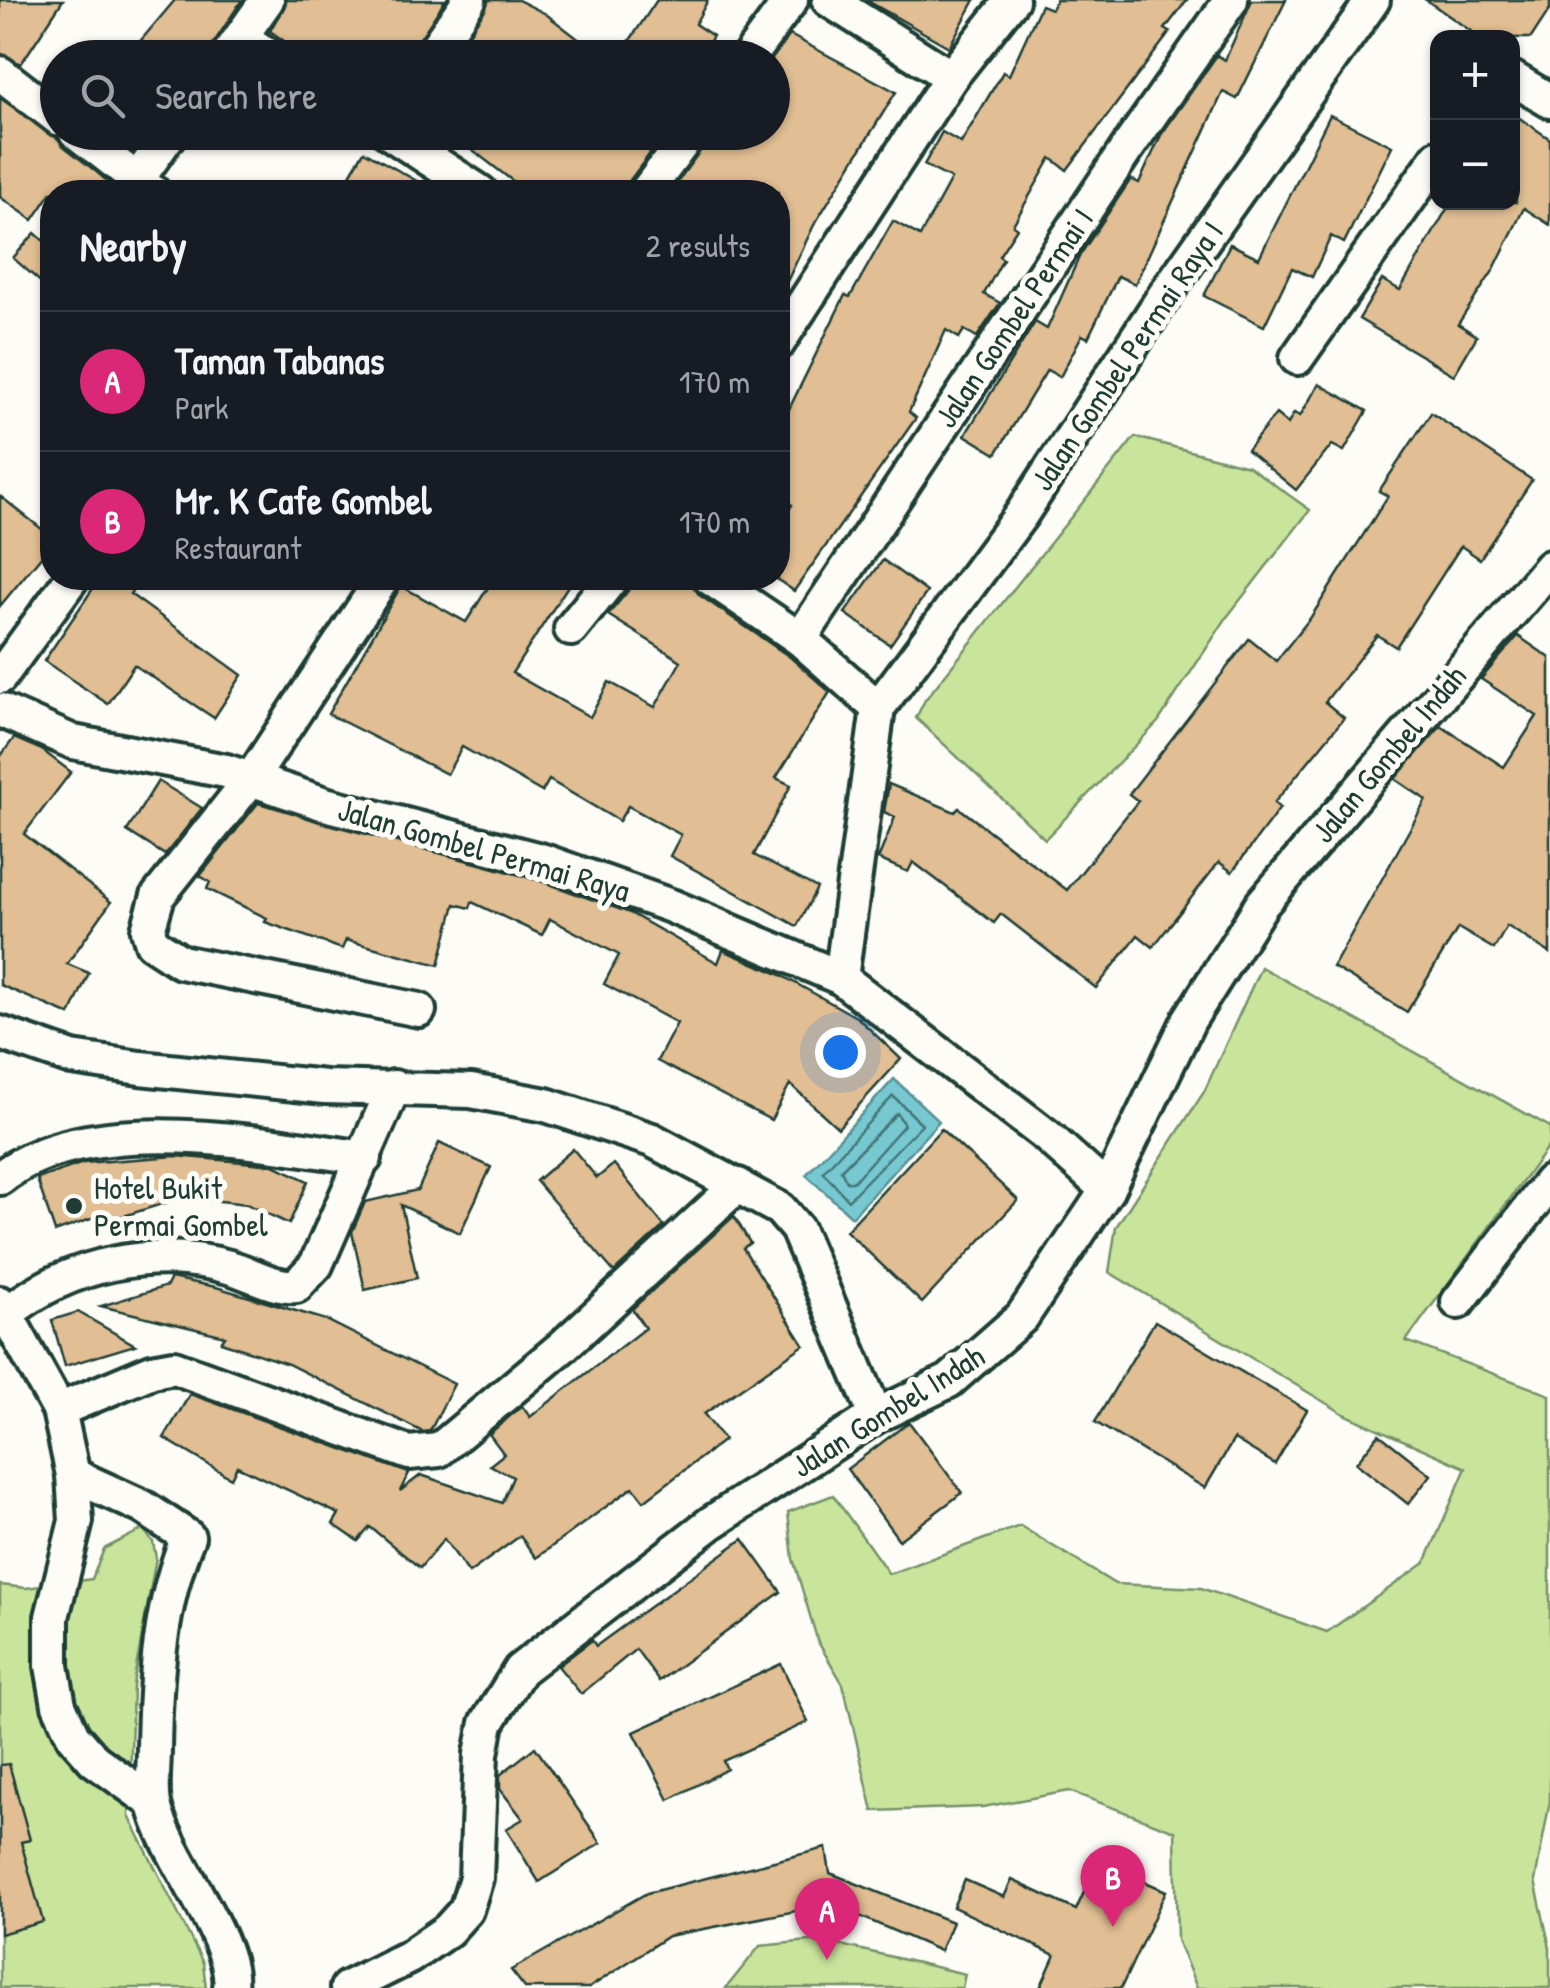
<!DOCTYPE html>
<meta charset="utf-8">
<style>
:root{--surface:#171b24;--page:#20242c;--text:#f1f3f6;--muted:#9ea1a6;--line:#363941;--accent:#db2777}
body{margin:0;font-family:"Patrick Hand",sans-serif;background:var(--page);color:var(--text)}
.controls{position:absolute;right:30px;top:30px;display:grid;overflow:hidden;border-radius:20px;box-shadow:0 2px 8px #0004}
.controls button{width:90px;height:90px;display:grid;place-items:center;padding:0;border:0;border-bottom:2px solid var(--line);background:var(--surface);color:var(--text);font:50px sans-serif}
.you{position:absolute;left:840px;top:1052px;width:35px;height:35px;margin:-25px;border:8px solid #fff;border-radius:50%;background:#1a73e8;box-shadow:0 0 0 15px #1a73e833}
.badge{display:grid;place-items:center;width:65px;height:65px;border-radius:50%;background:var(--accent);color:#fff;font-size:32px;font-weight:700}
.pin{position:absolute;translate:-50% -82px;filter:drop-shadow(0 2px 5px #0008)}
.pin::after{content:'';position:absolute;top:52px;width:35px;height:30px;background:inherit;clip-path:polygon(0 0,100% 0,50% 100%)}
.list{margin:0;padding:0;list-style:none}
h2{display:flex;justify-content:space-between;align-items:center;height:130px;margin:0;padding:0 40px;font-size:42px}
h2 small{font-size:32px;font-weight:400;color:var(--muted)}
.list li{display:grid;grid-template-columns:65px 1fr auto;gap:30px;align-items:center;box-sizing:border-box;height:140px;padding:0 40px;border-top:2px solid var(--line)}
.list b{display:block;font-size:38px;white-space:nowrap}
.list p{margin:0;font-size:32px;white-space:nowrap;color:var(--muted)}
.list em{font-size:32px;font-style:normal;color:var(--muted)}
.icon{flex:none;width:55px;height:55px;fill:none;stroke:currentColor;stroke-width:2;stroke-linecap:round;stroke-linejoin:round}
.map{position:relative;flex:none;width:1550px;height:1988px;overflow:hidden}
.search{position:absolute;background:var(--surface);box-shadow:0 2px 8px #0004;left:40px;top:40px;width:750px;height:110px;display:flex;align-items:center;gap:25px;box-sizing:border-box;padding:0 35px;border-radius:55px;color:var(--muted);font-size:38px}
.panel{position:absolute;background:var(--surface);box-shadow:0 2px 8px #0004;left:40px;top:180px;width:750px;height:410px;border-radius:40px}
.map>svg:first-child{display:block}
.green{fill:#c9e59c;stroke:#749168;stroke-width:2.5}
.water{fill:#77c8d1;stroke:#549092;stroke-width:2.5}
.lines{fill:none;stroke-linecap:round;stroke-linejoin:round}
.shore{stroke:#427573;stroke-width:2.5}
.building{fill:#e1be93;stroke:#1f3d34;stroke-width:2.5}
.minor-casing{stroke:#1f3d34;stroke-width:40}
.minor{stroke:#fdfcf7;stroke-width:32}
.poi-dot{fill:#1f3d34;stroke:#fdfcf7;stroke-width:4}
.labels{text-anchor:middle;stroke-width:10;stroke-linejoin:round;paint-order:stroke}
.street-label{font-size:32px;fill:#1f3d34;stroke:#fdfcf7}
.poi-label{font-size:32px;fill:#1f3d34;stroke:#fdfcf7;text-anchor:start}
</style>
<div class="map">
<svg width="1550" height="1988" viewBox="0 0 1550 1988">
<rect width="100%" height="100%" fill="#fdfcf7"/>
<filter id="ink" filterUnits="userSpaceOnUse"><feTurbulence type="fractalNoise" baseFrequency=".01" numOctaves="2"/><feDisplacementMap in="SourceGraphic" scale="20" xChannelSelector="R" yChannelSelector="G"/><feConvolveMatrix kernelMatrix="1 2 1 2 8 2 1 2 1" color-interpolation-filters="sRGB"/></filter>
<g filter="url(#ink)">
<g class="green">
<path d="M1135,437L1248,466L1310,510L1227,617L1158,722L1045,839L916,718L925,700Z"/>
<path d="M1261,967L1550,1127V1144L1406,1341L1550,1395V1801L1535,1881L1550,1948V1988H1197L1177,1940L1175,1831L1069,1791L983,1807L873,1811L843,1684L818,1642L793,1559L788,1512L833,1495L889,1574L1020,1526L1115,1584L1201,1588L1327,1632L1425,1563L1466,1468L1344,1414L1109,1272L1116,1227L1204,1092Z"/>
<path d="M143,1529L153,1542L156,1558L133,1685L129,1816L203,1963L206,1988H0V1585L26,1588L92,1579L104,1549Z"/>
<path d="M819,1940L965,1974L962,1988H726L760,1946Z"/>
</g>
<path class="water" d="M894,1079L939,1121L852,1217L806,1175Z"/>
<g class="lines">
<g class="shore">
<path d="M893,1096L922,1124L848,1200L823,1172Z"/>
<path d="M897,1113L904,1125L853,1182H847L841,1170Z"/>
</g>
</g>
<g class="building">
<path d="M0,0H63L21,64L0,53Z"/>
<path d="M175,0H242L204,58H126Z"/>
<path d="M287,0H445L409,58H308L270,31Z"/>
<path d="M489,0H518L546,14L603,58H454Z"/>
<path d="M657,0H708L695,24L713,36L700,58H618Z"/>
<path d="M866,0H975L949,47Z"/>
<path d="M1056,0H1187L1165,29L1170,32L1067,170L1051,158L1013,225L1017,228L999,256L1003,259L984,294L1000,303L977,337L964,330L959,338L946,330L909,412L916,418L794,591L778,580V525L792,505L778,495V401L789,409L845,295L850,297L893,221L920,236L951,179L924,165L942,132L961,143L1003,72L1009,75L1041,5L1051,9Z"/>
<path d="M1252,0H1286L1237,99L1223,92L1135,284L1118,276L1088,338L1082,335L1060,377L1047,370L996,454L965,435L1035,322L1047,329L1080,255L1131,179L1139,183L1161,135L1217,55L1225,60Z"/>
<path d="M1426,0H1550V9L1531,38H1481Z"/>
<path d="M790,35L896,92L814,225L778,300V192H671L711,132H772V59Z"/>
<path d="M0,98L57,138L114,187L111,192H52L33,220L0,197Z"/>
<path d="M1512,113L1550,139V225L1524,208L1493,271L1458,324L1477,336L1454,375L1359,319L1382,280L1400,290L1451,202H1516Z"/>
<path d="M1330,115L1392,146L1344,243L1331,236L1312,277L1292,268L1264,326L1204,296L1230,244L1259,258Z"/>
<path d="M109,132H146L133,151Z"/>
<path d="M449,132H666L630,180L626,192H527Z"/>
<path d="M364,151L436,192H340Z"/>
<path d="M35,233L52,248V292L13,258Z"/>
<path d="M1319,384L1367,411L1344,451L1332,445L1296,490L1247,450L1276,414L1288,424L1294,413L1300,416Z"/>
<path d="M1431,413L1532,480L1480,559L1461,546L1396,647L1377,635L1325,702L1344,718L1274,803L1280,808L1232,872L1219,862L1153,947L1138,935L1096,988L1001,914L994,923L913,862L908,872L878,859L895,817L884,812L889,784L955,812L959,808L1067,890L1138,801L1129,794L1249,639L1276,661L1311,617L1388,496L1379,491Z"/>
<path d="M0,496L52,537V543L0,606Z"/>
<path d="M883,560L927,592L890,645L845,613Z"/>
<path d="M100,578H141L130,594L242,675L214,718L134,665L108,704L44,661Z"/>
<path d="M494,578H573L512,673L590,717L609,682L655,707L681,661L608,615L628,591L632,578H690L699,595L790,657L830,692L776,778L791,785L754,855L817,888L797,926L670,856L681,835L628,806L619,821L549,780L542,792L462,747L447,774L328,714L401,586L466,622Z"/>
<path d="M1518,636L1550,658V953L1507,926L1494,949L1458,928L1407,1012L1333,967L1426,800L1395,779L1441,726L1504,767L1537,716L1481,679Z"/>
<path d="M14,738L42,750L71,772L24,834L111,902L67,964L89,973L70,1015L0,985V757Z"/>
<path d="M158,781L202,808L165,855L127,831Z"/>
<path d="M258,803L538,880L630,913L718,963L723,950L779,974L858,1018L901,1059L838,1128L790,1084L771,1120L657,1061L677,1023L604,984L619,955L550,919L542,935L472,902L470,908L455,904L439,965L346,940L342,949L265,922L267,918L207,889L210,882L200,876Z"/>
<path d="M941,1129L1018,1200L922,1303L846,1231Z"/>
<path d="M439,1143L491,1167L460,1233L401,1205L417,1278L365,1290L352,1232L365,1202L418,1190Z"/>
<path d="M573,1149L597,1178L614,1164L664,1226L614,1272L536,1181Z"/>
<path d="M176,1156L274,1165L308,1181L289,1224L247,1204L184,1197L108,1221L105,1214L55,1232L37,1179L83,1163Z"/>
<path d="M734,1216L750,1243L743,1248L804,1345L704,1414L724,1440L644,1501L633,1487L536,1558L520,1536L469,1573L444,1539L420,1568L370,1527L358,1541L333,1524L339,1514L237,1466L231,1478L164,1438L190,1394L409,1473L400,1491L421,1475L502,1503L513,1477L490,1465L504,1454L489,1434L522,1406L530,1417L645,1328L632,1309Z"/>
<path d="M171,1278L216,1287L326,1320L454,1384L430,1431L423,1432L288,1364L221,1342L225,1336L101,1306L167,1286Z"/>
<path d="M78,1312L135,1345L65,1366L52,1320Z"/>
<path d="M1155,1321L1307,1410L1275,1464L1234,1439L1205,1488L1095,1422Z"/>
<path d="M909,1422L962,1493L899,1540L847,1469Z"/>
<path d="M1379,1434L1431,1475L1408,1504L1356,1463Z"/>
<path d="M743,1539L781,1592L659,1681L636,1649L581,1694L558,1666L592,1640L596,1646Z"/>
<path d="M781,1664L808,1722L723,1761L727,1769L669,1800L634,1732Z"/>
<path d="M535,1747L601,1843L539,1882L506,1829L523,1819L500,1789V1775Z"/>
<path d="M9,1764L30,1840L21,1842L43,1922L0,1934V1765Z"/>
<path d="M826,1848L830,1873L952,1922L940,1951L832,1904L668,1936L589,1988H525L511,1970L647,1893Z"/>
<path d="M1098,1861L1166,1891L1121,1988H1040L1055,1955L953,1907L965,1880L1004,1897L1012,1880L1076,1910Z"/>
</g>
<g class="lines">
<defs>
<g id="minor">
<path d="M829,0L951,77"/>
<path d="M241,37L272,58"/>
<path d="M226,58L267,0"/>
<path d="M429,58L469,0"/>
<path d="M748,58L791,0"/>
<path d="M0,73L58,118"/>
<path d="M1512,78L1550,101"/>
<path d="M76,132L153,192"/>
<path d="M388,132L480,192"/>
<path d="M137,180L171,132"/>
<path d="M646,192L691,132"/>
<path d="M778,343L951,77L1012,0"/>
<path d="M1297,358L1438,157"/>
<path d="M383,578L251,779L158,896L148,930L152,943L181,962L419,1010"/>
<path d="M710,578L800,639L878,708L841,978"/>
<path d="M571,629L612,578"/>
<path d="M800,639L1126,150L1231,0"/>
<path d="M0,677L72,578"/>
<path d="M878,708L1021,515L1168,290L1373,0"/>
<path d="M0,710L73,742L226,771L325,804L544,861L671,906L841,978L1047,1136L1107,1190"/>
<path d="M0,1033L72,1058L140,1068L325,1087L471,1091L546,1105L652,1140L780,1209L797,1229L876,1416"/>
<path d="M0,1178C86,1109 263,1143 365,1158"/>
<path d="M1458,1302L1550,1182"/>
<path d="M0,1303L59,1410L73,1475"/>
<path d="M8,1313C67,1264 154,1246 229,1267C251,1273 273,1288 296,1286L316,1265L394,1087"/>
<path d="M59,1410L152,1371L174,1367L409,1453L439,1450L562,1347L738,1185"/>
<path d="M154,1803L94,1760L73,1736L59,1705L52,1666V1617L76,1521L73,1475L143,1507L188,1537C160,1604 155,1678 154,1749C154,1766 151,1787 154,1804C165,1856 237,1941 230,1988"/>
<path d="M347,1988L409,1957L448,1930L466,1910L476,1878L481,1754L487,1723L520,1670L711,1523L876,1416L949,1381L1022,1317L1107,1190L1189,1020L1262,904L1550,567"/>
</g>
</defs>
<use href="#minor" class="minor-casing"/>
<use href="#minor" class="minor"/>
</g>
</g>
<circle class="poi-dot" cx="74" cy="1206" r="10"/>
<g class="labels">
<g class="street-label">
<text transform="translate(1014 318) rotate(-56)" y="11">Jalan Gombel Permai I</text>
<text transform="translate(1127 356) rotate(-56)" y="11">Jalan Gombel Permai Raya I</text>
<text transform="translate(1389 754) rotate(-50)" y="11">Jalan Gombel Indah</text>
<text transform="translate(484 850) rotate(16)" y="11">Jalan Gombel Permai Raya</text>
<text transform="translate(888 1411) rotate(-32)" y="11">Jalan Gombel Indah</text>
</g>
<g class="poi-label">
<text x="94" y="1199">Hotel Bukit<tspan x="94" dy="37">Permai Gombel</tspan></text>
</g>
</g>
</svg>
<div class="controls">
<button>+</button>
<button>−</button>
</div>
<div class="you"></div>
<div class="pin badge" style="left:827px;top:1960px">A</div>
<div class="pin badge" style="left:1113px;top:1927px">B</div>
<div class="search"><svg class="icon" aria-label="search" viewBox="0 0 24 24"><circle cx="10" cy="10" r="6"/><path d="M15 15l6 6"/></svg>Search here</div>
<section class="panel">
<h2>Nearby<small>2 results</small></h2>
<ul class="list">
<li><span class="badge">A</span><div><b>Taman Tabanas</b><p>Park</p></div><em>170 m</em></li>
<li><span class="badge">B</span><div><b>Mr. K Cafe Gombel</b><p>Restaurant</p></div><em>170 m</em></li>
</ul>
</section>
</div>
